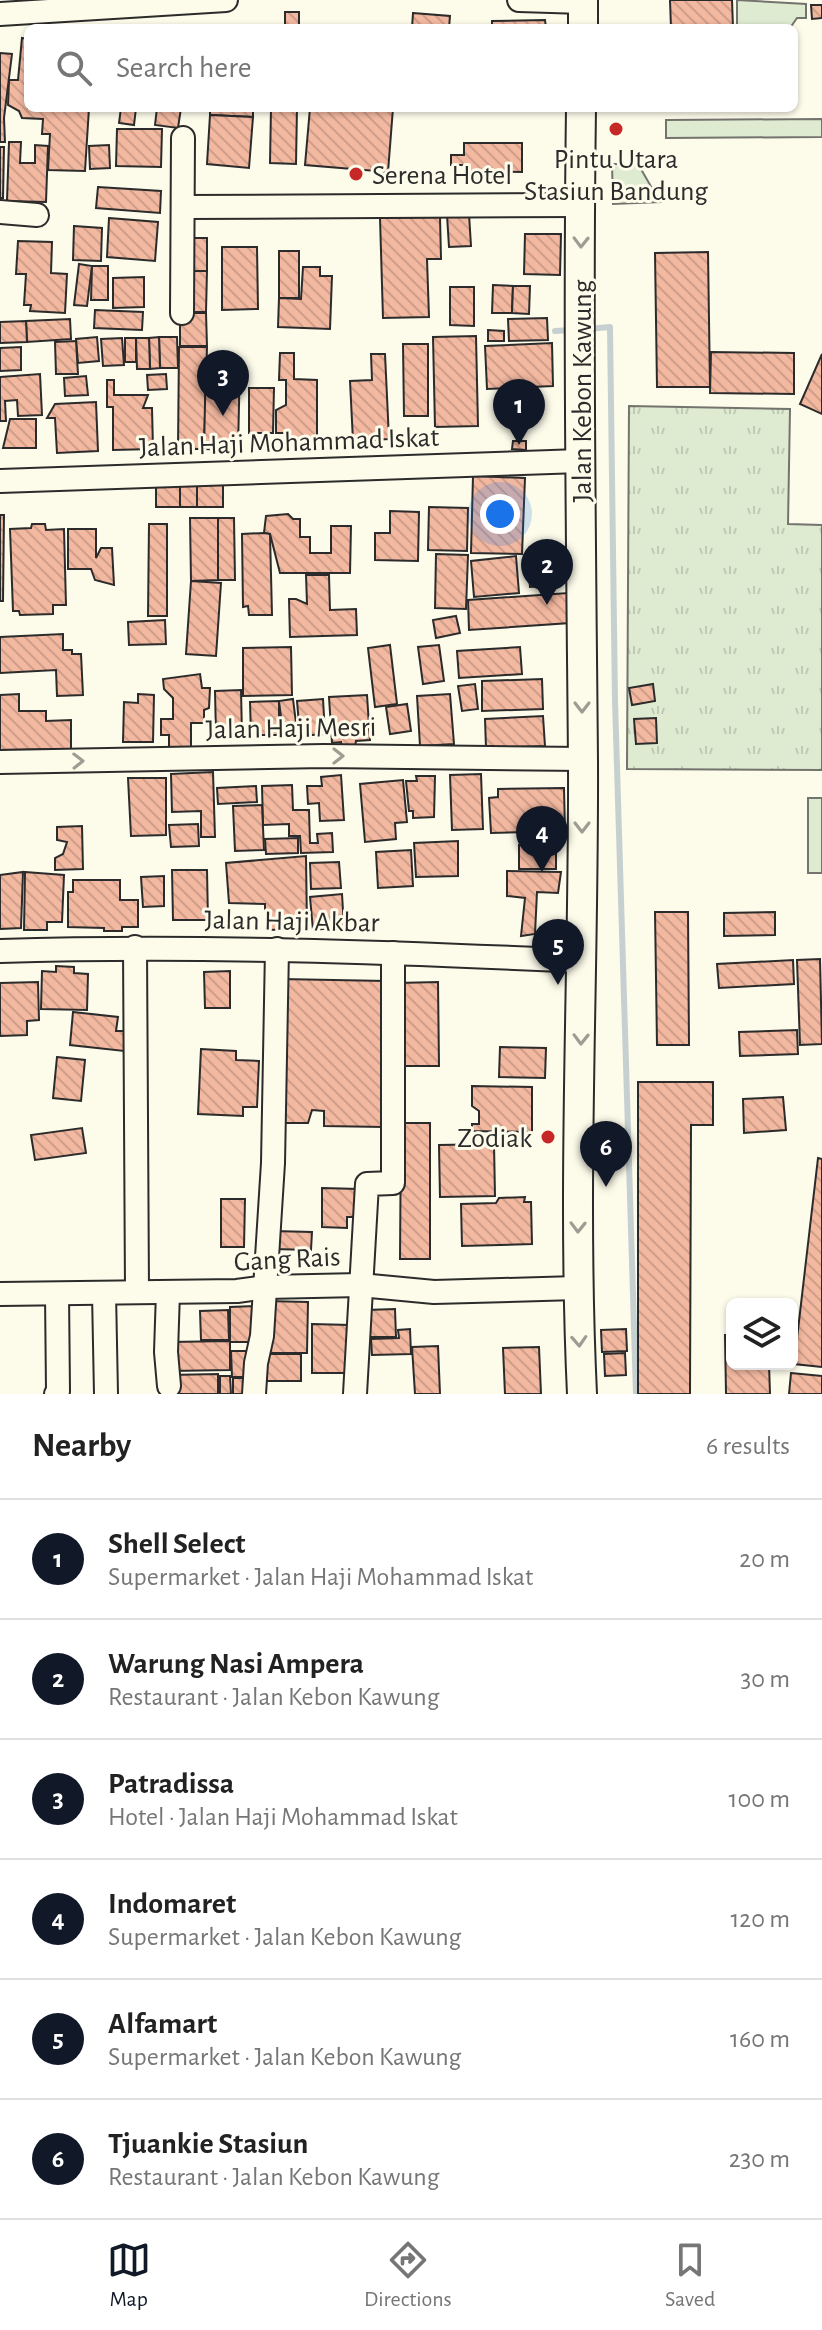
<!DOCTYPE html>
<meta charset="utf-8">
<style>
:root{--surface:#fff;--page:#f6f6f6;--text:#222;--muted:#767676;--line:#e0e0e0;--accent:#111827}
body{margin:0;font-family:"Alegreya Sans",sans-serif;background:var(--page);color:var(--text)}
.controls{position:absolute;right:24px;bottom:24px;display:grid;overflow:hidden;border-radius:12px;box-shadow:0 2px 6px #0004}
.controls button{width:72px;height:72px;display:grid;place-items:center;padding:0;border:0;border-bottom:2px solid var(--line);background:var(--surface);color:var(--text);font:40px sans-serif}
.you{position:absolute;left:500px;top:514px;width:28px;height:28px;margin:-20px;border:6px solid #fff;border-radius:50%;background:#1a73e8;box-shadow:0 0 0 12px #1a73e833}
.badge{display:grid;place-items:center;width:52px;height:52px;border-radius:50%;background:var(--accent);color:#fff;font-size:26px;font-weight:700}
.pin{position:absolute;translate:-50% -66px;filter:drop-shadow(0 2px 4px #0008)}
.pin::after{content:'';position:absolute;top:42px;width:28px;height:24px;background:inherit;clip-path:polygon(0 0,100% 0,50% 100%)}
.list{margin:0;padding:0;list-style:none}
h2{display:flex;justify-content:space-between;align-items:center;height:104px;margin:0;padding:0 32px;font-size:34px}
h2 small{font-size:26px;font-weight:400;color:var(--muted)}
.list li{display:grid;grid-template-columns:52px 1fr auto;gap:24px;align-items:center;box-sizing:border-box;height:120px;padding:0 32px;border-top:2px solid var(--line)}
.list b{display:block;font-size:30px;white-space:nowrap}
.list p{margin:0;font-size:26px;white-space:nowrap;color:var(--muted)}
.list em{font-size:26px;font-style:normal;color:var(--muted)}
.icon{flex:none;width:44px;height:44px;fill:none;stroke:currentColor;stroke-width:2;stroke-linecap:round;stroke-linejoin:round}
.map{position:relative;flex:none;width:822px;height:1394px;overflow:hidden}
.search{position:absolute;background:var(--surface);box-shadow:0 2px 6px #0004;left:24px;right:24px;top:24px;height:88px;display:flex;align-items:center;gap:20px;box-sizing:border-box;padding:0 28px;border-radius:12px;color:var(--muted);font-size:30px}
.sheet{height:824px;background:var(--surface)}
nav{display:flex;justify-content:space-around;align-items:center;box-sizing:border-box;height:112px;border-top:2px solid var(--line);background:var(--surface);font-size:22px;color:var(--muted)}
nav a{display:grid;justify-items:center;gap:4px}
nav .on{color:var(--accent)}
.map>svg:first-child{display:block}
.grass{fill:url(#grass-tufts);stroke:#74746e;stroke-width:2}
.garden{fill:#deebd1;stroke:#74746e;stroke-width:2}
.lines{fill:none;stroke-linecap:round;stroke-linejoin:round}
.stream{stroke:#c7d0d0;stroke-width:6}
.building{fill:url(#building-back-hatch);stroke:#2b2b2b;stroke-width:2}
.minor-casing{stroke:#2b2b2b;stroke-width:26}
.major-casing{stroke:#2b2b2b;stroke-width:32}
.minor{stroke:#fdfbea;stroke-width:22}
.major{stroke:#fdfbea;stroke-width:28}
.oneway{stroke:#9e9d94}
.poi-dot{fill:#c62828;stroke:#fdfbea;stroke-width:3}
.labels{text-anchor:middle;stroke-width:6;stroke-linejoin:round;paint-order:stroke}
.poi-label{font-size:28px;fill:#2b2b2b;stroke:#fdfbea}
.street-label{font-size:28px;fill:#2b2b2b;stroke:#fdfbea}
</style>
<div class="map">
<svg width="822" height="1394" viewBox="0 0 822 1394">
<defs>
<pattern id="grass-tufts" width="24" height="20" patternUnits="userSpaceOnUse" patternTransform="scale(2)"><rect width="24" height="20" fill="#deebd1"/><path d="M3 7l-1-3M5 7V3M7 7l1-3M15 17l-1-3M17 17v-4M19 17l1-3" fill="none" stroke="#bfcab4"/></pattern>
<pattern id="building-back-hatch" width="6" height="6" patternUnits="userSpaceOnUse" patternTransform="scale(2)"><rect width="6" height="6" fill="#f2b8a0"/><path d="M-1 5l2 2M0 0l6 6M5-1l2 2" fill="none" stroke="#d09e8a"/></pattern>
</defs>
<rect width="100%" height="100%" fill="#fdfbea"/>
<path class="grass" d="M629,406L790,409L788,524L822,525V770L627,769Z"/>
<g class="garden">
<path d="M737,0L806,4V18H797L790,28H737Z"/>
<path d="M822,119V137L666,138V120Z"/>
<path d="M612,164H638L660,202L613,204Z"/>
<rect x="808" y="798" width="14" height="75"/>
</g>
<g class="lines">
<g class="stream">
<path d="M587,329L610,327L615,701L636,1394"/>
<path d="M555,331L572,330"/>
</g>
</g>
<g class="building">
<path d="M670,0H732L733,28H671Z"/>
<path d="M811,5H822V18L812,19Z"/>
<path d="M285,12H299V28H251L285,27Z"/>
<path d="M413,13L450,16L449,28H412Z"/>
<path d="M545,20L546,28H492V21Z"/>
<path d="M22,38L28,39V108H89L85,171L48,170L50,134H42L43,119L22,118L19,111L8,105L9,80H18Z"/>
<path d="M0,53L12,54L4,118L5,142H0Z"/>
<path d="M121,108H136L134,125L119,123Z"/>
<path d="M157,108H181L178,128L155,125Z"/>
<path d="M210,108H253V117L210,115Z"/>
<path d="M271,108H297L296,164L270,163Z"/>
<path d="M310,108H393L388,172L305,165Z"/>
<path d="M210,115L253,117L249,168L207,164Z"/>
<path d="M117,129H162L161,167L116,166Z"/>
<path d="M9,142H21L20,163H35V145L48,146L46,202L7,201Z"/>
<path d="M464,143H522V172L464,171V165H451V155H464Z"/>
<path d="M109,145L110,168L90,169L89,146Z"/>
<path d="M0,147H4L3,198H0Z"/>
<path d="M98,187L161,191L160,213L96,208Z"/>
<path d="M469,214L471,246L449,247L447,215Z"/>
<path d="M440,217L441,259H427L429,317L383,318L380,218Z"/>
<path d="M109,218L158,222L155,261L107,257Z"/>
<path d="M74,226L102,228L101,261L73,260Z"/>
<path d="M525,234H561L560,275L524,274Z"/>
<rect x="189" y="238" width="18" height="33"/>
<path d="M18,241L52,242L51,273L67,274L65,313L30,311L31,305H24L26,274H16Z"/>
<path d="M222,247H257L258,309L222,310Z"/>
<rect x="279" y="251" width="20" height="47"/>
<path d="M708,252L710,387H657L655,253Z"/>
<path d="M79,264L92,266L87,306L74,305Z"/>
<path d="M92,266H108V300H91Z"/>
<path d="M303,267H320V276H332L330,329L278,327L279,298L301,299Z"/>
<path d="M189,271H207L206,312H188Z"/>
<path d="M144,277V307L113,308V278Z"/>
<path d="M493,285L513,286L512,313H492Z"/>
<path d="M513,286H530L529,314L512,313Z"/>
<path d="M450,287H474V326L450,325Z"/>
<path d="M95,310L143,312L142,330L94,328Z"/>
<path d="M180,313H206L207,346H180Z"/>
<path d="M547,318L548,340L509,341L508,319Z"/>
<path d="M70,319L71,339L27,342L26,321Z"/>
<path d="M26,321L27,342L0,343V322Z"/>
<path d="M488,330L504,331V341H488Z"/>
<path d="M476,336L478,426L435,427L433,337Z"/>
<path d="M97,337L99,361L78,363L76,339Z"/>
<path d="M159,337H177L178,368H160Z"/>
<path d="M159,337L160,368L150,369L149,338Z"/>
<path d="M122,338L124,365L103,366L101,339Z"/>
<rect x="125" y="338" width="11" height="24"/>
<path d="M136,338H149L150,369H137Z"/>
<path d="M76,341L78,374H56L55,342Z"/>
<path d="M552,343L553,386L487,389L485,346Z"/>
<path d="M403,344H428V416H404Z"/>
<path d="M21,347V370L0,371V348Z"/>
<path d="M179,347H207L204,449H178Z"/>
<path d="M711,352L794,353V394L710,393Z"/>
<path d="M280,353H294V379L317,380V442H286L285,433H276V410L286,405V380H279Z"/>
<path d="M371,354H385L389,439L353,441L350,381L372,380Z"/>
<path d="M822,354V414L800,404Z"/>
<path d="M206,358L240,359L238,450L204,449Z"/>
<path d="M40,374L42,415L18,416L17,400L5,401L6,421H0V377Z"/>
<path d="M166,374L167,389L148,390L147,375Z"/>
<path d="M86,376L88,395L65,396L64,378Z"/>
<path d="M107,380H114V395H148L143,408H152L153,449L113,450V407H107Z"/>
<path d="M249,388H274L273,433H249Z"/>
<path d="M96,402L98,451L57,453L55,418H47L55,404Z"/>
<path d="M10,419H36V448H3Z"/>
<path d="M513,441H526V450L512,449Z"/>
<path d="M473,476L525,478L522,554L471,553Z"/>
<rect x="156" y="484" width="24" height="23"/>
<rect x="180" y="484" width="17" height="23"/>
<path d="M197,484L223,485V507H197Z"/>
<path d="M429,507L468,508L467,551L428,550Z"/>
<path d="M390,511L419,512L418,561L375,560V533H390Z"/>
<path d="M288,514L293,519H300V537H310V553H331V526H351L350,573H280L270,534L264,533L266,516Z"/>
<path d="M0,515H4L3,601H0Z"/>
<path d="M190,518H218V580L191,581Z"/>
<path d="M218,518H234L235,580H218Z"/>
<path d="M32,524H45L46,530L64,529L66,605H53V614L20,615L19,611H13L10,529L31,528Z"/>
<path d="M149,524H167V616H148Z"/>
<path d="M68,529H96V558L101,548H112L114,585L95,580L91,569H68Z"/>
<path d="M264,533L270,534L272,615H249L248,606L243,607L242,534Z"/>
<path d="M436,554L468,555L466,609L435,608Z"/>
<path d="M556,555L559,585L530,587L528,558Z"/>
<path d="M516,556L519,593L474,597L471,561Z"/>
<path d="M306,575H329L330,610L356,609L357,635L290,637L289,599H296L307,604Z"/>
<path d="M191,581L221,583L216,656L186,654Z"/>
<path d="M568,593L570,623L469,630L468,600Z"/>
<path d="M456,616L460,633L436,638L433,620Z"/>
<path d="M165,620L166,644L129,645L128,622Z"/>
<path d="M63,634V650H72V654H81L83,695L57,696L56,670L0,673V637Z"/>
<path d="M390,645L397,704L375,707L368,648Z"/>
<path d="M439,645L444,681L423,684L418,647Z"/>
<path d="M291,647L292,695L243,696V648Z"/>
<path d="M520,647L522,674L459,678L457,651Z"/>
<path d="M200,674L202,688H210L209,708L204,710V723H191V748H169V735H161V719H173V698L164,689L163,679Z"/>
<path d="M542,679L543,709L482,711V681Z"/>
<path d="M475,684L478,709L462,711L458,686Z"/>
<path d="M653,684L655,701L632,705L629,688Z"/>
<path d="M241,690L242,735H216L215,691Z"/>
<path d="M19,694V711H46V721L71,720V749L0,750V695Z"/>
<path d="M138,694L154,695L153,742H123L124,702L138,703Z"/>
<path d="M450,694L454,744L420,746L417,696Z"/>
<path d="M367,695L370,740L356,741L355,747L341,748V742L332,743L329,697Z"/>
<path d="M293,699L296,723L282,725L279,701Z"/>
<path d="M323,699L325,734L300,736L297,701Z"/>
<path d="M279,701V735H251L250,702Z"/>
<path d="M407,704L411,731L390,734L386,707Z"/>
<path d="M543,716L545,746L486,748L485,719Z"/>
<path d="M656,718L657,743L636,744L634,719Z"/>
<path d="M213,772L215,837H201V811L172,812L171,774Z"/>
<path d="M481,774L483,829L452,830L450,775Z"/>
<path d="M341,775L344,820L320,821L319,803L308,804L307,786H322L321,777Z"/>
<path d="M416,776H435L434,817L413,818V811H409L406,781H417Z"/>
<path d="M128,778H166V835L131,836Z"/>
<path d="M403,780L407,822L395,823L396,839L365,842L360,784Z"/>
<path d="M292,785L293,810H309L310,843H318L317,834L332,833L333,852L301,853L300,836H289V824L263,825L262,786Z"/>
<path d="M256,786L257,802L218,804L217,788Z"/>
<path d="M564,788L565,831L491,833L489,798L498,797V789Z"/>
<path d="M262,805L264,850L235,851L233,806Z"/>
<path d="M198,824L199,846L171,847L169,825Z"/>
<path d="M82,826L83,869L55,870V858L63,854L67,842L57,840V827Z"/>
<path d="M298,838V853L266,854L265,839Z"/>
<path d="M458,841V876L416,877L414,843Z"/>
<path d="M556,844V869H519V845Z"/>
<path d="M411,850L413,886L378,888L376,852Z"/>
<path d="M306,856L307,929L265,930V904L229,903L226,863Z"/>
<path d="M339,862L341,888L311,889L310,863Z"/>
<path d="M172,870H207L208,920H173Z"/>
<path d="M507,871L561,872L558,893L537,892L535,934L521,936L525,898L507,896Z"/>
<path d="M23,872L21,928L0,929V875Z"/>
<path d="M25,872L64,875L62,922H47V930H24Z"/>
<path d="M164,876V906L143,907L141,877Z"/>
<path d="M73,880H120V900H138V927H122V931H104V928L68,927V892H73Z"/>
<path d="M342,894L344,927L313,930L310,897Z"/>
<path d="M655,912H688L689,1045H657Z"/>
<path d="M775,912V935L724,936V913Z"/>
<path d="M820,959L822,1044L800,1045L797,960Z"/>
<path d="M793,960L794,984L719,988L717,964Z"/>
<path d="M56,966L74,967V973L88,974L87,1010L41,1009L42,971L56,972Z"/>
<path d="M230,971V1008H205L204,972Z"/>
<path d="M281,979L386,981L383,1127L324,1126V1111L312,1110L308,1123H279Z"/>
<path d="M38,982L39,1020L27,1021V1035L0,1036V983Z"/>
<path d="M438,982L439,1066H397V983Z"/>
<path d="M73,1012L118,1017L116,1031H126L124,1051L70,1045Z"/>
<path d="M797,1030L798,1054L740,1056L739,1032Z"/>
<path d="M500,1047L546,1048L545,1078L499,1077Z"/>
<path d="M201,1049L236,1051V1060L259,1061L257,1107H243V1116L198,1114Z"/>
<path d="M57,1057L85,1060L81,1101L53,1098Z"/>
<path d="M638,1082H713V1125H691L690,1394H638Z"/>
<path d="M472,1086L532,1087V1132L472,1131V1124H479V1111L472,1106Z"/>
<path d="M783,1097L786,1130L744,1133L743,1099Z"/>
<path d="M401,1123H430V1259H400Z"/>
<path d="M82,1128L86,1153L35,1160L31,1135Z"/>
<path d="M494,1144L495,1196L440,1197L439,1145Z"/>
<path d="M818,1158L822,1159V1367L794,1364Z"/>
<path d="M322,1188L359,1189L358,1217H347V1228L322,1227Z"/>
<path d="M525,1197L524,1202H531L532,1244L462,1246L461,1204L496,1203L499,1198Z"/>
<path d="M221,1199H245L244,1247H221Z"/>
<path d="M273,1231L312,1232L311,1250L273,1249Z"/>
<path d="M266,1301L308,1302L307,1353H265Z"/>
<path d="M255,1306V1342H230V1307Z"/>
<path d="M395,1309L396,1337H367L366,1310Z"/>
<path d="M228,1310L229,1340H201L200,1311Z"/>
<path d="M312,1324L350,1325V1373H312Z"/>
<path d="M410,1329L411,1354L372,1355L371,1339L399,1338L398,1330Z"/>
<path d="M626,1329L627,1351L602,1352L601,1330Z"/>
<path d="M725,1335H732V1364H769L770,1394H726Z"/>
<path d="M230,1341V1370L171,1371L170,1342Z"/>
<path d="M438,1346L440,1394H415L412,1347Z"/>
<path d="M539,1347L541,1394H505L503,1348Z"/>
<path d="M231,1351H251L252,1377H232Z"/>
<path d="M625,1353L626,1375L605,1376L604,1354Z"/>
<rect x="267" y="1354" width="34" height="27"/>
<path d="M791,1373L822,1376V1394H789Z"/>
<path d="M218,1374V1394H169V1375Z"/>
<path d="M220,1376H230L231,1394H220Z"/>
<rect x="233" y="1378" width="18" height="16"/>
</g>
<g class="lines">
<defs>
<g id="minor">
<path d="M519,0L583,2"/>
<path d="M0,14L226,0"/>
<path d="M183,207L581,205"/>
<path d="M0,212L37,215"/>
<path d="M182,313L183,138"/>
<path d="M0,481L580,461"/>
<path d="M0,762L324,756L583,759"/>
<path d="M135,947L137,1292"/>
<path d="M0,951C194,945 388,952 581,961"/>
<path d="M168,1292L166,1352L169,1386"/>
<path d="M104,1293L106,1394"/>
<path d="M0,1294L237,1291L266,1287L360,1285L434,1292L577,1288"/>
<path d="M56,1394L58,1391L57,1294"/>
<path d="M254,1394L256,1363L262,1336L273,1163L277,949"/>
<path d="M355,1394L367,1184L393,1183V953"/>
</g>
<g id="major">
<path d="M583,28V0"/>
<path d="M581,108C578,326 581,543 583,761C584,972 572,1183 582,1394"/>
</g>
</defs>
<use href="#minor" class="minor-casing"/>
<use href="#major" class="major-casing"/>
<use href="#minor" class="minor"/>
<use href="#major" class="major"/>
</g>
<defs><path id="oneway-chevron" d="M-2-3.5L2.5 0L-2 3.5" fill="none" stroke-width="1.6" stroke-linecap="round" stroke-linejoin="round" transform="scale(2)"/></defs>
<g class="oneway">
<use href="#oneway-chevron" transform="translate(581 242) rotate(91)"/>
<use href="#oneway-chevron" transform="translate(582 707) rotate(90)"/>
<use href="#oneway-chevron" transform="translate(338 756)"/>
<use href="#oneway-chevron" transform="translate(78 761) rotate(-1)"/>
<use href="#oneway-chevron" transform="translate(582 827) rotate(90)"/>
<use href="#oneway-chevron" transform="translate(581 1039) rotate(91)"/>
<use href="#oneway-chevron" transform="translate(578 1227) rotate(91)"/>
<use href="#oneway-chevron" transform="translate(579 1341) rotate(87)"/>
</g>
<g class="poi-dot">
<circle cx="616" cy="129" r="8"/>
<circle cx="356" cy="174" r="8"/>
<circle cx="548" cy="1137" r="8"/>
</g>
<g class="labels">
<g class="poi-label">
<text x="616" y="168">Pintu Utara<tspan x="616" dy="32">Stasiun Bandung</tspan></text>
<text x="372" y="184" text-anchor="start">Serena Hotel</text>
<text x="532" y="1147" text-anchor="end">Zodiak</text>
</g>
<g class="street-label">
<text transform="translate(581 391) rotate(-90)" y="10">Jalan Kebon Kawung</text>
<text transform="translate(289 441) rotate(-2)" y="10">Jalan Haji Mohammad Iskat</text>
<text transform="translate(291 727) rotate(-1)" y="10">Jalan Haji Mesri</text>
<text transform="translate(292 920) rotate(1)" y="10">Jalan Haji Akbar</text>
<text transform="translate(287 1258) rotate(-3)" y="10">Gang Rais</text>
</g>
</g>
</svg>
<div class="controls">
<button><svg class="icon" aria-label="layers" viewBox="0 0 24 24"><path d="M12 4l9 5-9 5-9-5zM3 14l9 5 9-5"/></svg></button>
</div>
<div class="you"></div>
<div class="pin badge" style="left:519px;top:445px">1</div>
<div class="pin badge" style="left:547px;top:605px">2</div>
<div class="pin badge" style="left:223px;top:416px">3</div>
<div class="pin badge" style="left:542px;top:872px">4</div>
<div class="pin badge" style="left:558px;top:985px">5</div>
<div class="pin badge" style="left:606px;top:1187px">6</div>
<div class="search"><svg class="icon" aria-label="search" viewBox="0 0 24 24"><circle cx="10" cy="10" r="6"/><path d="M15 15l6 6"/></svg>Search here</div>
</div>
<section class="sheet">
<h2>Nearby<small>6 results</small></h2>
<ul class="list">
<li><span class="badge">1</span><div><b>Shell Select</b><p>Supermarket · Jalan Haji Mohammad Iskat</p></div><em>20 m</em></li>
<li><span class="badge">2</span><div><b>Warung Nasi Ampera</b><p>Restaurant · Jalan Kebon Kawung</p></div><em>30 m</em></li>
<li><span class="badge">3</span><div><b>Patradissa</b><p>Hotel · Jalan Haji Mohammad Iskat</p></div><em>100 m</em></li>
<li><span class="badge">4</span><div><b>Indomaret</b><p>Supermarket · Jalan Kebon Kawung</p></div><em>120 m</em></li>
<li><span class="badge">5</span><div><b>Alfamart</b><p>Supermarket · Jalan Kebon Kawung</p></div><em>160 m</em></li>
<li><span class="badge">6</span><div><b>Tjuankie Stasiun</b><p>Restaurant · Jalan Kebon Kawung</p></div><em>230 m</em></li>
</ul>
</section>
<nav>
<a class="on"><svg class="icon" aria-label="map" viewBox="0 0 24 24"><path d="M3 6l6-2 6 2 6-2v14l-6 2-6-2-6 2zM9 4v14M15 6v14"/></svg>Map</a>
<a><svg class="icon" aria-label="directions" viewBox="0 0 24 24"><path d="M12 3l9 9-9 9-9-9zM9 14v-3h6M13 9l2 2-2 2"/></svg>Directions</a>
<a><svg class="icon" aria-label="saved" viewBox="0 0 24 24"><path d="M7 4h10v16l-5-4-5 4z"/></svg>Saved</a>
</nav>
